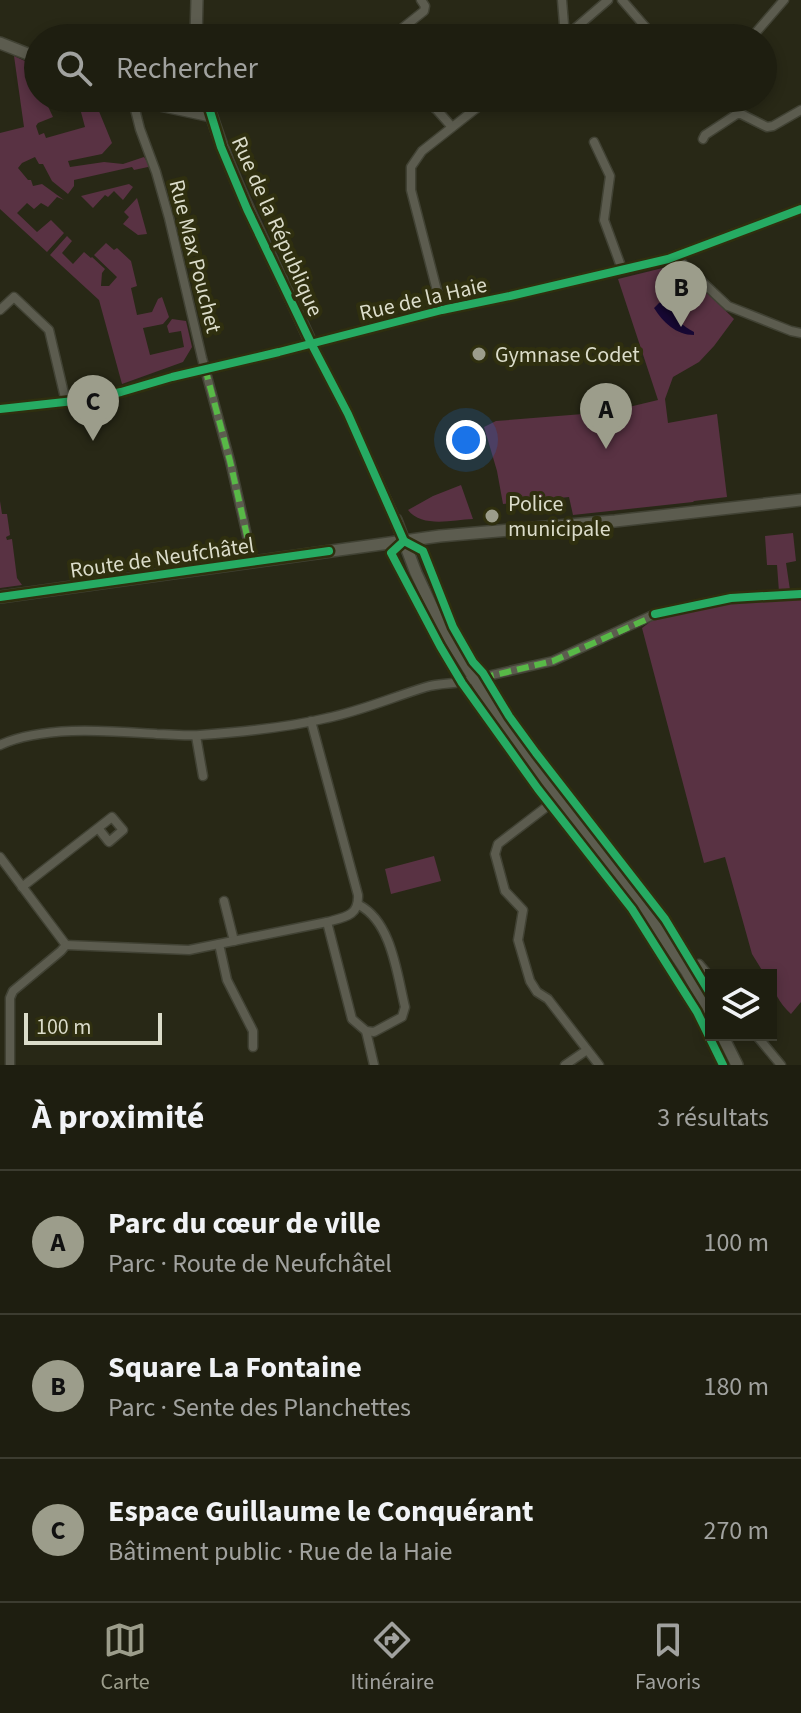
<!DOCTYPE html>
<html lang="fr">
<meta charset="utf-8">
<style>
:root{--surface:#1e1e10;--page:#262719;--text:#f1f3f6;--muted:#a1a29f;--line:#3c3c30;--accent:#9c9d8b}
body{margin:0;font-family:"Source Sans 3",sans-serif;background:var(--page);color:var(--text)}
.controls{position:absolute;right:24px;bottom:24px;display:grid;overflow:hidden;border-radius:0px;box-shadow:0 4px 12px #0003}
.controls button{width:72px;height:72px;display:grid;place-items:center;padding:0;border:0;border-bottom:2px solid var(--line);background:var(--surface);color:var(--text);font:40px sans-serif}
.scale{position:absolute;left:24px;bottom:20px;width:138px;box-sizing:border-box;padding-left:8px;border:4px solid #dbdcca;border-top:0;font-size:22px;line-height:28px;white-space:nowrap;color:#dbdcca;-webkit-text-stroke:6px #2f2f0f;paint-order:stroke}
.you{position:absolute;left:466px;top:440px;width:28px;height:28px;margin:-20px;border:6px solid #fff;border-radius:50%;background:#1a73e8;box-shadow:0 0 0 12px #1a73e833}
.badge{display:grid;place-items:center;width:52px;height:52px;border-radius:50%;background:var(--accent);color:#111;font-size:26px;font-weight:700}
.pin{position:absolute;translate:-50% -66px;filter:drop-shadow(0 2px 4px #0008)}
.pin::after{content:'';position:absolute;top:42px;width:28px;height:24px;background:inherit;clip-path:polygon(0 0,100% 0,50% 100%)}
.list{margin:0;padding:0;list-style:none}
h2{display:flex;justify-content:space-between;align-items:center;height:104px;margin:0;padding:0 32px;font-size:34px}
h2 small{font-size:26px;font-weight:400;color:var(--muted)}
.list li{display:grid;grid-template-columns:52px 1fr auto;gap:24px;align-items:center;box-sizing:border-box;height:144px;padding:0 32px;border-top:2px solid var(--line)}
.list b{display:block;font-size:30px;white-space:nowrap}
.list p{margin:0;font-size:26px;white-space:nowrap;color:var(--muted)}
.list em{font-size:26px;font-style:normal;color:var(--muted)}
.icon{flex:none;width:44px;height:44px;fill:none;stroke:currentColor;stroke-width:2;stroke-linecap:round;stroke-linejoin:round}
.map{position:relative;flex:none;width:801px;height:1065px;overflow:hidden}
.search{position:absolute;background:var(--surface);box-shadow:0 4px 12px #0003;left:24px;right:24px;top:24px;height:88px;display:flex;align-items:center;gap:20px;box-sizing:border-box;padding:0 28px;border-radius:44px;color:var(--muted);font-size:30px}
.sheet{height:536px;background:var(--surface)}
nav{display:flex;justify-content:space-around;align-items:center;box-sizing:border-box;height:112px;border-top:2px solid var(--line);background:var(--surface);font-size:22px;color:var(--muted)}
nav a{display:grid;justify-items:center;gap:4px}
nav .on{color:var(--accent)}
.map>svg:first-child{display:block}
.green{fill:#593243}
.water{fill:#170834}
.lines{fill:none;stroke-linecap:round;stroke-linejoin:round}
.street-casing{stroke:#414234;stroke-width:11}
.secondary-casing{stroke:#414234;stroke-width:14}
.street{stroke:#5c5c4f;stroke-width:8}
.secondary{stroke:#5c5c4f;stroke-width:11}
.quiet{stroke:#58b947;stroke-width:6;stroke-dasharray:12 6;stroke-linecap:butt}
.cycleway-casing{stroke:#2f2f0f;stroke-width:13}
.cycleway{stroke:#26ab63;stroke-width:8}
.poi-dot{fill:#9c9d8b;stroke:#2f2f0f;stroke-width:3}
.labels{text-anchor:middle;stroke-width:8;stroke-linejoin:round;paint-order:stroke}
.street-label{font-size:22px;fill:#dbdcca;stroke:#2f2f0f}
.poi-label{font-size:22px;fill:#dbdcca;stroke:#2f2f0f;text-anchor:start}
</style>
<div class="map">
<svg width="801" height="1065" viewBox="0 0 801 1065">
<rect width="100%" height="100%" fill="#282816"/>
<g class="green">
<path d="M14,56L38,67V98H44L53,117L38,123L36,126L39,135L44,133L46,138L85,127L78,101L81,99L94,107L96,104L112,143L102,154L68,161L70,167L104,162L123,164L144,157L149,165L148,167L134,170L132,167L74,180V186L68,194L52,181L43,164H39L35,157L22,163L18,168L28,180H31L33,186L42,184L64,200L57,197L48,207L41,203L34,209L27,203L17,213L37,232L51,220L64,233L47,252L0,209V133L24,127Z"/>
<path d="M129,184L133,187L123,200L114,191L108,197L105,195L93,208L81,196Z"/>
<path d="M137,198L147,234L138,235L123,224L129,217L124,212Z"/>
<path d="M67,236L72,241L62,253L73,264L84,252L91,258L92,257L105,269L102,273L101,286H109L117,277L94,255L106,243L114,250L117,248L131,261L137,286L131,288L137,315L152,312L158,299L162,297L169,317L163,324L143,328L150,355L184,347L181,331L169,333L167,326L172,319L186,321L192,347L183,362L122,384L99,300L50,255Z"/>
<path d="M675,265L684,270L734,319L714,346L699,362L673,377L665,399L668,423L717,414L727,497L694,501L693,502L573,515L569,497L503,504L497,471L484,427L496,421L608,412L658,400L618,279Z"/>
<path d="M461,485L473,519C452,520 422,528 408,510L433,496Z"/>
<path d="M0,501L2,514H7L10,535L6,537L7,540L12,539L17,578L22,585L0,588Z"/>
<path d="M793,533L796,561L786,563L790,590L779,592L777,565H767L765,536Z"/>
<path d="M801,598V1002L791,1014C780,1004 771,989 771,975H765L752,954L725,857L704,863L642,628L659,615L731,602Z"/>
<path d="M434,856L441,881L391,894L385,869Z"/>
</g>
<path class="water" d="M671,301L674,304L672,308C676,320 683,326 694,332V335C676,335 663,322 654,308L659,303Z"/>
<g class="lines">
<defs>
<g id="street">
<path d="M562,0L565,37"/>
<path d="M622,0L655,38"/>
<path d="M390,38L424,11L425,6L421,0"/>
<path d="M564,38L608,0"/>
<path d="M751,38L784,0"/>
<path d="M423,98L437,110L452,127"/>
<path d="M488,99L489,98"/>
<path d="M133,101L140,129L156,172L169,218L202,358L230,461L253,562"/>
<path d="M651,105L653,106L666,98"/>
<path d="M703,139L705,135L737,114H741L767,127L773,126L801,110"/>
<path d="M594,142L610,176L604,220L622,269"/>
<path d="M677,255L682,263L728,306L791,331L801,333"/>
<path d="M0,310L14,297L49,330L66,402"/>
<path d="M442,310L411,190V167L422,151L483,103"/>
<path d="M311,343L348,414L396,520"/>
<path d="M0,409L83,400L121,392L172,377L279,352L442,310L510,296L668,259L801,209"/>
<path d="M196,736L203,776"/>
<path d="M0,745C44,725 110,731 157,734C171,734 186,736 200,735C242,732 286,728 327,718C361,711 393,697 426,687C442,682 457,685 474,679L553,661L655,614"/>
<path d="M558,798L498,844L495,854L505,891L523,910L518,940L530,981L537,992L548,999L599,1065"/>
<path d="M0,857L66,945L61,951L13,991L10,998V1065"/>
<path d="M22,887L112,817L123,830L109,842L98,828"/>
<path d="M224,901L234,941"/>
<path d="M327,922L352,1019L366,1031L374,1032L402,1017L405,1007C397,975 392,922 359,905"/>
<path d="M219,944L227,980L253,1031V1047"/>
<path d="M66,945L189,950L327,922C345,917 359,916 358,895L311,721"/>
<path d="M699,964L711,978"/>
<path d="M366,1031L374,1065"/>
<path d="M756,1035L781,1065"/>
<path d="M565,1065L587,1050"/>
</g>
<g id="secondary">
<path d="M196,38L197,0"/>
<path d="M0,43L38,58"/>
<path d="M127,98L211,116"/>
<path d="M206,98C231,184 275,261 311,343"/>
<path d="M396,520L416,573L439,622L512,739L662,935L687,972L711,1016"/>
<path d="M0,597L440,536L615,521L801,500"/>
<path d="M722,1035L737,1065"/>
</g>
</defs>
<use href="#street" class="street-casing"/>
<use href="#secondary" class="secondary-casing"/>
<use href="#street" class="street"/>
<use href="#secondary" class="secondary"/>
<g class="quiet">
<path d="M205,368L230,461L253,562"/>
<path d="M482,678L553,661L661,613"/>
</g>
<defs>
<g id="cycleway">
<path d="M206,98L221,147L247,209L311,343L348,414L404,541"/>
<path d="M0,409L83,400L121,392L172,377L279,352L442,310L510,296L668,259L801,209"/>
<path d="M404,541L391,553L440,646L462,683L538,789L632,909L697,1012L723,1065"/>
<path d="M404,541L423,551L453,627L473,662L483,673L509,716L536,753L665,919L711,995"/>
<path d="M0,597L329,551"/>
<path d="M655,614L731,598L801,594"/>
</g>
</defs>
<use href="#cycleway" class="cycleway-casing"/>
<use href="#cycleway" class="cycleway"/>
</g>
<g class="poi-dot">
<circle cx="479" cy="354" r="8"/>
<circle cx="492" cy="516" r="8"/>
</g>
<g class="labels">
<g class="street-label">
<text transform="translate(278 226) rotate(66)" y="8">Rue de la République</text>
<text transform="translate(196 256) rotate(76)" y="8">Rue Max Pouchet</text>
<text transform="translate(423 298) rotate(-13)" y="8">Rue de la Haie</text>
<text transform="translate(162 557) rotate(-8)" y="8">Route de Neufchâtel</text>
</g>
<g class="poi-label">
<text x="495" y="362">Gymnase Codet</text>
<text x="508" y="511">Police<tspan x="508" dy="25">municipale</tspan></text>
</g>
</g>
</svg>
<div class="controls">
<button><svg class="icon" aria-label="layers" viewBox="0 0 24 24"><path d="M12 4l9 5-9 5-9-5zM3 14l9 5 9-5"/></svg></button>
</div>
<div class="scale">100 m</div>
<div class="you"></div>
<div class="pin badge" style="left:606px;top:449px">A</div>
<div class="pin badge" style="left:681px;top:327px">B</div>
<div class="pin badge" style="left:93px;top:441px">C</div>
<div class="search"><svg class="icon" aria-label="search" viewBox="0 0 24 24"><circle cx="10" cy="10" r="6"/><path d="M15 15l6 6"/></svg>Rechercher</div>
</div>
<section class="sheet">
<h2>À proximité<small>3 résultats</small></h2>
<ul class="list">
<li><span class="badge">A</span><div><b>Parc du cœur de ville</b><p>Parc · Route de Neufchâtel</p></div><em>100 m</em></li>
<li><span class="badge">B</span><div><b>Square La Fontaine</b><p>Parc · Sente des Planchettes</p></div><em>180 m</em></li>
<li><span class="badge">C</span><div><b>Espace Guillaume le Conquérant</b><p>Bâtiment public · Rue de la Haie</p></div><em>270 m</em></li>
</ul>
</section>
<nav>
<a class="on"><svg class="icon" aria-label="map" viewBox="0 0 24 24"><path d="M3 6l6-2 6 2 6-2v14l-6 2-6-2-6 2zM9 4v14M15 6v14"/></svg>Carte</a>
<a><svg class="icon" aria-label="directions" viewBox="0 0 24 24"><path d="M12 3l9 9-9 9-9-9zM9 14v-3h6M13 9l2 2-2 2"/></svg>Itinéraire</a>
<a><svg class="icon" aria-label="saved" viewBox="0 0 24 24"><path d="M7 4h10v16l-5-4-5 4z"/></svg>Favoris</a>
</nav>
